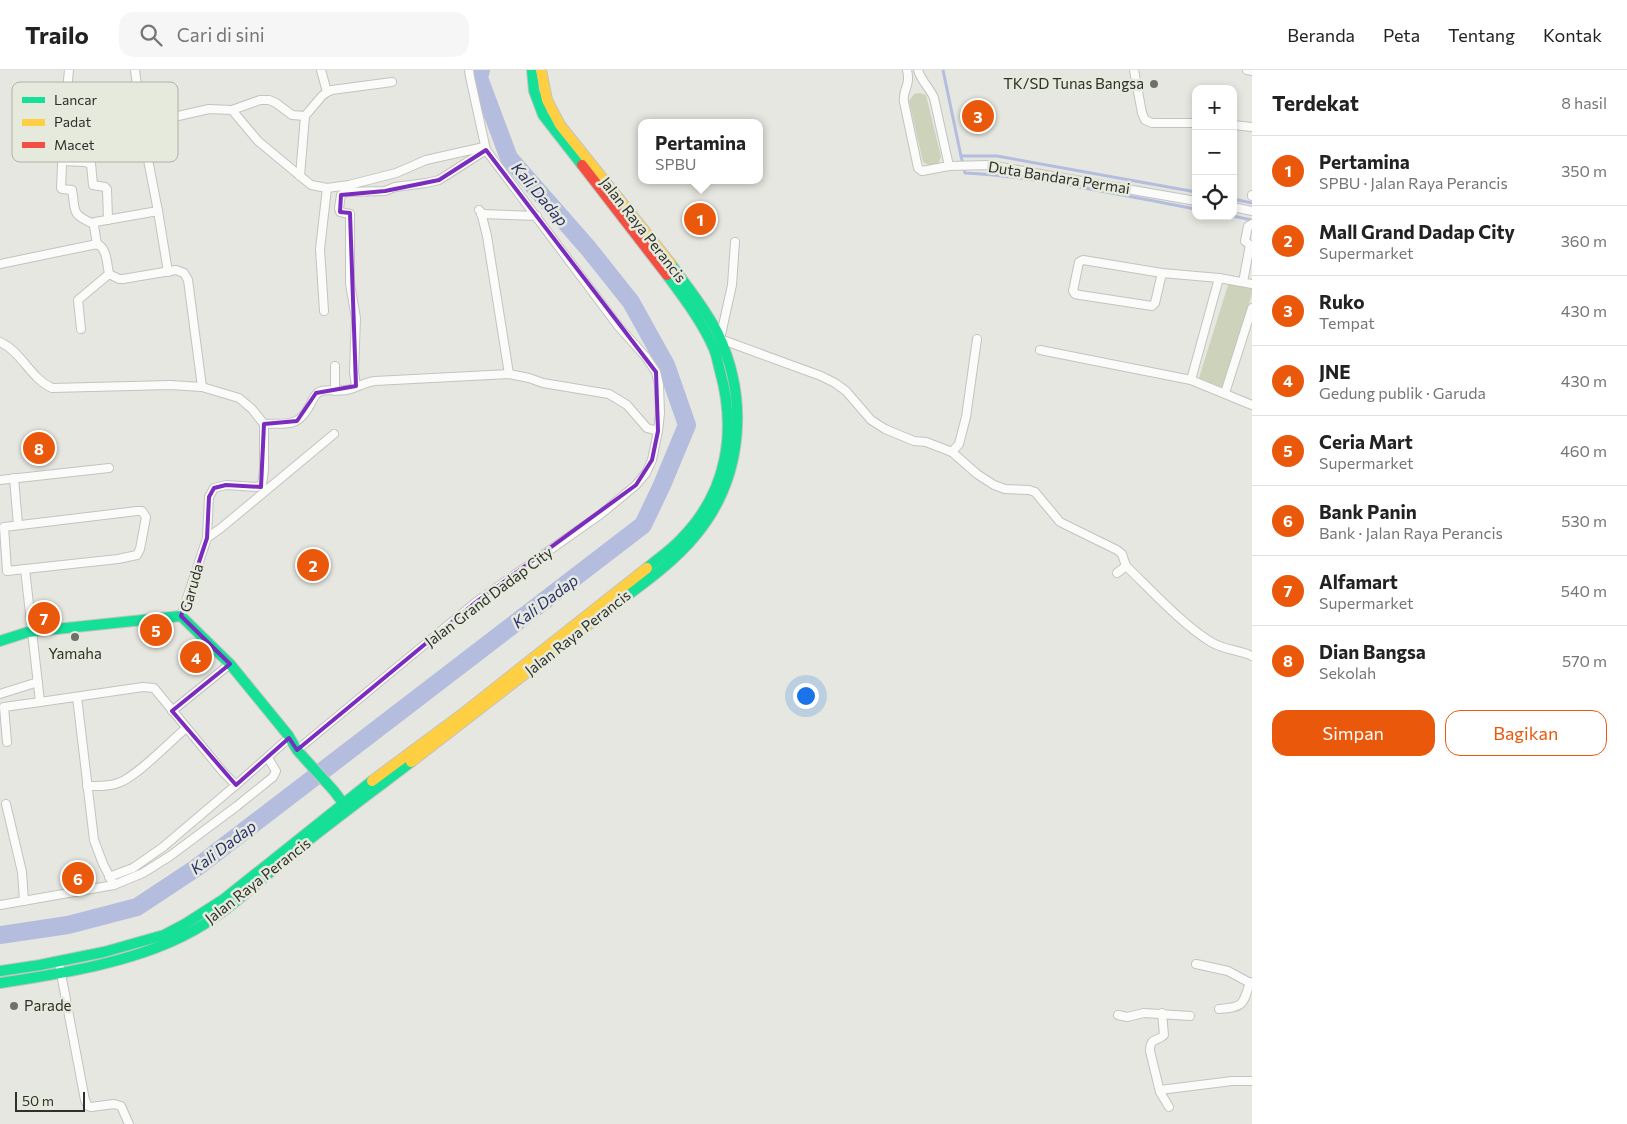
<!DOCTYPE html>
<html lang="id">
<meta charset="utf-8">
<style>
:root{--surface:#fff;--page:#f6f6f6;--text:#222;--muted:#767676;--line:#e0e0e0;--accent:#ea580c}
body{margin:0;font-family:Commissioner,sans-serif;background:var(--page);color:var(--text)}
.controls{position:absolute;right:15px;top:15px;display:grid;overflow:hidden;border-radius:10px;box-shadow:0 2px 8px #0003}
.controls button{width:45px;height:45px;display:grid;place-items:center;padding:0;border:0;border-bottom:1px solid var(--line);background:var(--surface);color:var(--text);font:25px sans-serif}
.scale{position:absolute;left:15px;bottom:12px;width:70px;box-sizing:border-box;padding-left:5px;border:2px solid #2e302b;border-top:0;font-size:14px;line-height:18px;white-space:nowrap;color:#2e302b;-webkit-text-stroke:4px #e6eadd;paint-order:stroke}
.you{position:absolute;left:805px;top:625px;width:18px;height:18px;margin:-12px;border:4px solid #fff;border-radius:50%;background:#1a73e8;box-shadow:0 0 0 8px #1a73e833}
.badge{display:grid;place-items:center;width:32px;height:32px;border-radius:50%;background:var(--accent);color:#fff;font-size:16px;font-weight:700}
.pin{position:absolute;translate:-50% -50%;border:2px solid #fff;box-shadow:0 1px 5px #0006}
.popup{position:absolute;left:638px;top:49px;width:125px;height:65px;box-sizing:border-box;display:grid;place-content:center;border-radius:10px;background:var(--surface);filter:drop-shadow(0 1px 4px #0005);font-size:16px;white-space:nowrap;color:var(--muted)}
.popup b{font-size:19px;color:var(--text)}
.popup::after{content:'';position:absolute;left:50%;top:100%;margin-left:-10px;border:10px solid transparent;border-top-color:var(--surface)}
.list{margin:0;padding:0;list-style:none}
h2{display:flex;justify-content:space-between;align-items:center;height:65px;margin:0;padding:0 20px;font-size:21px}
h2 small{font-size:16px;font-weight:400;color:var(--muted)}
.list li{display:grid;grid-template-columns:32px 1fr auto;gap:15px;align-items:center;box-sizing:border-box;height:70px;padding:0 20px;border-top:1px solid var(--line)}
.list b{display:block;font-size:19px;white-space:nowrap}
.list p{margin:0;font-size:16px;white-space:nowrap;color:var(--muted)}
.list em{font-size:16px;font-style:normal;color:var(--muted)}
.actions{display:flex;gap:10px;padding:15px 20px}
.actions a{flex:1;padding:11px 0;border:1px solid var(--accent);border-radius:15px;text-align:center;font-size:18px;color:var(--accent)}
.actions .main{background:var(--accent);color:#fff}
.icon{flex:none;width:28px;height:28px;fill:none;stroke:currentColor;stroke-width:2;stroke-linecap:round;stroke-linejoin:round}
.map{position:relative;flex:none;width:1252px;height:1054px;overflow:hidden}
header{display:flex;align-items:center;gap:30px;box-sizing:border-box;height:70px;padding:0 25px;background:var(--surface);border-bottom:1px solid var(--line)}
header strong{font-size:24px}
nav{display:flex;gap:28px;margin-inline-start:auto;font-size:18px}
.search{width:350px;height:45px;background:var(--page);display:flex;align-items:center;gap:12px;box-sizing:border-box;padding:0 18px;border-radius:15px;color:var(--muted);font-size:19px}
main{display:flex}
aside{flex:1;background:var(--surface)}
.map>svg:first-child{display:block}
.green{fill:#ccd3ba}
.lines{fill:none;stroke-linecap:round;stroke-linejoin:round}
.stream{stroke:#b5bddf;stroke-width:3}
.river{stroke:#b5bddf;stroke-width:18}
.street-casing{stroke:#c3c4bf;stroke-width:10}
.fast-casing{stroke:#c3c4bf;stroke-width:12}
.slow-casing{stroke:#c3c4bf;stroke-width:12}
.jam-casing{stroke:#c3c4bf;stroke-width:12}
.street{stroke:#fbfbfa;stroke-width:8}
.fast{stroke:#16e098;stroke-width:10}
.slow{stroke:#ffcf43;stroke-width:10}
.jam{stroke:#f24e42;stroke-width:10}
.marked{fill:none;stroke:#7b2cbf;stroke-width:4;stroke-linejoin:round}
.poi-dot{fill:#6e706a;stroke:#e6eadd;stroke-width:2}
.labels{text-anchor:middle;stroke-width:5;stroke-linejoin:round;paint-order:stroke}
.poi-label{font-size:15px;fill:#2e302b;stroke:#e6eadd;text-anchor:end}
.street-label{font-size:15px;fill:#2e302b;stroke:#e6eadd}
.water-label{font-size:16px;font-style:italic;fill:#2c306e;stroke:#e6eadd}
.key{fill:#e6eadd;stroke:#afb2a8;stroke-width:1}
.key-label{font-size:14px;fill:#2e302b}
</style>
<header>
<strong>Trailo</strong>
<div class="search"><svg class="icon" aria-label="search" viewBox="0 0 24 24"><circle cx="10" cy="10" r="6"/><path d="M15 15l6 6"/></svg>Cari di sini</div>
<nav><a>Beranda</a><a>Peta</a><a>Tentang</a><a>Kontak</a></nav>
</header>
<main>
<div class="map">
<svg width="1252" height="1054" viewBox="0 0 1252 1054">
<rect width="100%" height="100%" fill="#e5e7e0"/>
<g class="green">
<path d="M920,23L926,25L941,87L938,94L930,96L923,92L909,31L914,24Z"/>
<path d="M1229,212L1252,219V224L1222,317L1199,308Z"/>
</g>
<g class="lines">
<g class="stream">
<path d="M943,0L961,86H997L1196,122"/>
<path d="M961,86L965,103C1042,107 1119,125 1196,139"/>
<path d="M1233,129L1252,133"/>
<path d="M1233,146L1252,150"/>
</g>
<path class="river" d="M0,865L68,855L137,837L196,798L643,455L662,415L687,355L666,295L631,232L588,178L509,88L479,8L481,0"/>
<defs>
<g id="street">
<path d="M69,0L64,50L61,118L62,119L72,120C76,141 70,144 94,154"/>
<path d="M321,0L327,22"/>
<path d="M907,0C911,17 902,19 904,32L918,98L922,101L949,96L989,95L1196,131"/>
<path d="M918,0C921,11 930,18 934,28L949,96"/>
<path d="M1134,0L1142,43L1145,50L1152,53H1196"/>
<path d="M1247,0L1252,1"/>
<path d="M232,40L260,30H269L276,33L292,45L305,46"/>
<path d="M165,49L209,39L232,40L258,71L311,115L327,118L349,115L396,103L426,90L484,77"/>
<path d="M1233,55L1252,57"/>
<path d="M62,91L85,92L91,94L93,115L105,117L107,119L108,150"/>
<path d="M300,106L305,46L322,26L327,22L332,20L392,12"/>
<path d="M1252,125V126"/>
<path d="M1233,137L1252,141"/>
<path d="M479,140L481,142L487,166L509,304"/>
<path d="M158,141L168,202"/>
<path d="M481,144L537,146"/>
<path d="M97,174L94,156L95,152L158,141L142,59L146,53L138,23L135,0"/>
<path d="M1250,175L1245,171L1248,156L1252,154"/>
<path d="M0,194L97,174C107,178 107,194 109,204L119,209H123L176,200L184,203L188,210L202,317"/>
<path d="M1162,203L1155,233L1152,236L1080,225L1075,224L1073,221L1079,192L1083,190L1162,203L1219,208L1252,214"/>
<path d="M1243,212L1250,175"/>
<path d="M324,241L320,179L327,118"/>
<path d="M81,259L78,230L109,204"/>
<path d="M720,269L732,215L735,172"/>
<path d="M718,270L720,269L821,306L835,313L846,321L871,350L885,359L914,371L926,372L952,382L977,404L994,415L1005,419L1029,420L1035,422L1060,452L1117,480L1122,484L1126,496"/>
<path d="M0,272C22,282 30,308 52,318L170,315L202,317L239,328L252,339L264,354V400L262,415L256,417L226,415L214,418L209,427L207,468"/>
<path d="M1040,280L1191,310L1252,335"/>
<path d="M335,296V321"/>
<path d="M1191,310L1219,208"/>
<path d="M356,316L354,302L356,248L350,214V144L340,142L339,138L341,125L345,122L385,121L395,117L426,113L439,110L486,80"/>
<path d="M1225,323L1252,238"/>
<path d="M264,354C287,353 298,358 310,335C312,331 314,325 319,322C326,318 337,322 346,320C356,319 364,312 375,311L509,304L529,308L543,313L609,324L627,335L647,358L658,361"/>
<path d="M952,382L959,374L966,347L977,269"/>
<path d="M14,408L18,455"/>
<path d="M0,410L109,398"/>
<path d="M137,441H142L146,447L140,479L137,485L118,489L7,501L4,457Z"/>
<path d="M25,499L40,632L143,617L154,618L223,702L236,715L289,668"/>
<path d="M1117,503L1126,496C1151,520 1183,555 1211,572C1224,580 1239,580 1252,586"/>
<path d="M181,546L207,468L221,458L334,364"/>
<path d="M0,624L38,612"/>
<path d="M77,627L94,770L103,794L114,815"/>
<path d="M172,641L230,594"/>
<path d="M7,672L4,637L40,632"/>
<path d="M297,680L476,532L601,444L636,415L646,403L652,390L658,361L660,343L659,315L656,302L646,287L619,257L486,80L470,7L469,0"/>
<path d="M87,716C98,716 108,717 118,713C135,708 171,671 186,658"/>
<path d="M6,734L22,802L24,831"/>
<path d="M109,807L133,798L163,777L236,715"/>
<path d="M0,835L114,815L143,803L170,786L237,736L273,707L276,701L268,688"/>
<path d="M1196,894L1228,901L1252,914"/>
<path d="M60,898L85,1030L88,1036L91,1037L114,1034L121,1036L129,1054"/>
<path d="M1219,939C1244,937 1243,935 1250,912"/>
<path d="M1162,943L1164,965C1157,972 1150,967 1150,981L1160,1022L1169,1037"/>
<path d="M1118,945L1127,947L1144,943L1190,946"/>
<path d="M1160,1020L1232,1011H1252"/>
</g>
<g id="fast">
<path d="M532,0L534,21L543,45L582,95"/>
<path d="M647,498C659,488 672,479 682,468C727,422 737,362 720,301C718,294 717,286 714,279C703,253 684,228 667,205"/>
<path d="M597,548C631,522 669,498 696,465C743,408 749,330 718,264C706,239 687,217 671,194"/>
<path d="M0,571L28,562L181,546L230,594L288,665L297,680L334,721L346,737"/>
<path d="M0,901L40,895L104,882L164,865L185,854L224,829L372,711"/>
<path d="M0,913C58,904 130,893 183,866C225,846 258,811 294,782C332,751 372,722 411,692"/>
</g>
<g id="slow">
<path d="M541,0L547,30L560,55L671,194"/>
<path d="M411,692L597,548"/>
<path d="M372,711L465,642L647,498"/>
</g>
<path id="jam" d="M582,95L667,205"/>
</defs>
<use href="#street" class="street-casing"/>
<use href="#fast" class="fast-casing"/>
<use href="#slow" class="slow-casing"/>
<use href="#jam" class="jam-casing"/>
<use href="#street" class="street"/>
<use href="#fast" class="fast"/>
<use href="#slow" class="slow"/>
<use href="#jam" class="jam"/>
</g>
<path class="marked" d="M486,80L656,302L658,361L652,390L636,415L476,532L297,680L289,668L236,715L172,641L230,594L181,546L207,468L209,427L214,418L226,415L261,417L264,354L297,351L316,323L356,316L350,143L340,142L341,125L385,121L439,110Z"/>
<g class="poi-dot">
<circle cx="1154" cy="14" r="5"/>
<circle cx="75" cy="567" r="5"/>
<circle cx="14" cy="936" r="5"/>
</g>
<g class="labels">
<g class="poi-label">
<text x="1144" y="19">TK/SD Tunas Bangsa</text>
<text x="75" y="589" text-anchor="middle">Yamaha</text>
<text x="24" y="941" text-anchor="start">Parade</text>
</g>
<g class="street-label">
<text transform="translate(1059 108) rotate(9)" y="5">Duta Bandara Permai</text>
<text transform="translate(643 160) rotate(52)" y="5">Jalan Raya Perancis</text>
<text transform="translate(192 518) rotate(-74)" y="5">Garuda</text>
<text transform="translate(489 527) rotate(-37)" y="5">Jalan Grand Dadap City</text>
<text transform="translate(578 563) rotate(-38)" y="5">Jalan Raya Perancis</text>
<text transform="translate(258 811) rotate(-38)" y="5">Jalan Raya Perancis</text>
</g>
<g class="water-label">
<text transform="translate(540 124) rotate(50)" y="6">Kali Dadap</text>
<text transform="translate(545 531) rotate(-37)" y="6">Kali Dadap</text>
<text transform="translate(223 777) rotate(-37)" y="6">Kali Dadap</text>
</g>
</g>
<rect x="12" y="12" width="166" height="80" rx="8" class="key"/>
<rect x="22" y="27" width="23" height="6" fill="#16e098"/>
<rect x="22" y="49" width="23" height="7" fill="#ffcf43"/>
<rect x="22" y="72" width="23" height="6" fill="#f24e42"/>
<g class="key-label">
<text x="54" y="35">Lancar</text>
<text x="54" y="57">Padat</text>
<text x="54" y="80">Macet</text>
</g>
</svg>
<div class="controls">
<button>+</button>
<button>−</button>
<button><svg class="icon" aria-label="locate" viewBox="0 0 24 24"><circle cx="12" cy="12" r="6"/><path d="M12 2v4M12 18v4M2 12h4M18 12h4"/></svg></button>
</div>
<div class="scale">50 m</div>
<div class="you"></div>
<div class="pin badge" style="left:700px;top:149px">1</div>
<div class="popup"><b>Pertamina</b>SPBU</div>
<div class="pin badge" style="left:313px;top:495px">2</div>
<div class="pin badge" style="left:978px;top:46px">3</div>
<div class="pin badge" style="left:196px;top:587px">4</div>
<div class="pin badge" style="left:156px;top:560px">5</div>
<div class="pin badge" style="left:78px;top:808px">6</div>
<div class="pin badge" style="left:44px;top:548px">7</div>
<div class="pin badge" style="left:39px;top:378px">8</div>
</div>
<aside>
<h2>Terdekat<small>8 hasil</small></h2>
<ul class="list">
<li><span class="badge">1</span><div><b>Pertamina</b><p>SPBU · Jalan Raya Perancis</p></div><em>350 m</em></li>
<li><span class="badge">2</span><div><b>Mall Grand Dadap City</b><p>Supermarket</p></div><em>360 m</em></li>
<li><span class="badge">3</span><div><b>Ruko</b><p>Tempat</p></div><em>430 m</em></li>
<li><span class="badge">4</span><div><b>JNE</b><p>Gedung publik · Garuda</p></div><em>430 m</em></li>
<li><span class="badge">5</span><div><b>Ceria Mart</b><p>Supermarket</p></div><em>460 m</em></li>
<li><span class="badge">6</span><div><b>Bank Panin</b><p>Bank · Jalan Raya Perancis</p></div><em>530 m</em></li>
<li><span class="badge">7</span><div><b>Alfamart</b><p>Supermarket</p></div><em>540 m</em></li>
<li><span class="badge">8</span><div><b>Dian Bangsa</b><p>Sekolah</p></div><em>570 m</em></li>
</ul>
<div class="actions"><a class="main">Simpan</a><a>Bagikan</a></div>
</aside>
</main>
